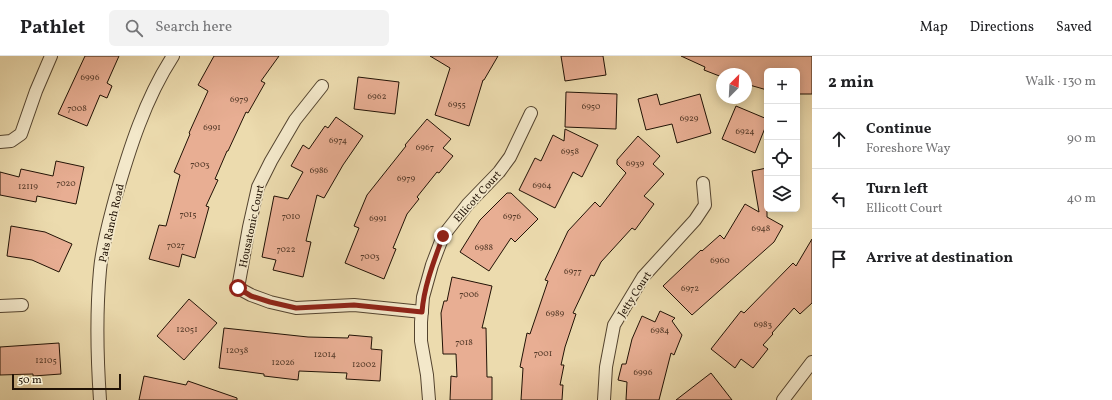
<!DOCTYPE html>
<meta charset="utf-8">
<style>
:root{--surface:#fff;--page:#f2f2f2;--text:#202124;--muted:#757577;--line:#e0e0e0}
body{margin:0;font-family:Vollkorn,serif;background:var(--page);color:var(--text)}
.controls{position:absolute;right:12px;top:12px;display:grid;overflow:hidden;border-radius:6px;box-shadow:0 2px 10px #0003}
.controls button{width:36px;height:36px;display:grid;place-items:center;padding:0;border:0;border-bottom:1px solid var(--line);background:var(--surface);color:var(--text);font:20px sans-serif}
.compass{position:absolute;left:716px;top:12px;width:36px;height:36px;border-radius:50%;background:var(--surface);box-shadow:0 2px 10px #0003;rotate:24deg}
.scale{position:absolute;left:12px;bottom:10px;width:109px;box-sizing:border-box;padding-left:4px;border:2px solid #211205;border-top:0;font-size:11px;line-height:14px;white-space:nowrap;color:#211205;-webkit-text-stroke:3px #f3e8ca;paint-order:stroke}
.stop{position:absolute;width:12px;height:12px;margin:-9px;border:3px solid #8f2418;border-radius:50%;background:#fff}
.stop.end{background:#8f2418;border-color:#fff;box-shadow:0 1px 4px #0008}
.list{margin:0;padding:0;list-style:none}
h2{display:flex;justify-content:space-between;align-items:center;height:52px;margin:0;padding:0 16px;font-size:17px}
h2 small{font-size:13px;font-weight:400;color:var(--muted)}
.list li{display:grid;grid-template-columns:26px 1fr auto;gap:12px;align-items:center;box-sizing:border-box;height:60px;padding:0 16px;border-top:1px solid var(--line)}
.list b{display:block;font-size:15px;white-space:nowrap}
.list p{margin:0;font-size:13px;white-space:nowrap;color:var(--muted)}
.list em{font-size:13px;font-style:normal;color:var(--muted)}
.icon{flex:none;width:22px;height:22px;fill:none;stroke:currentColor;stroke-width:2;stroke-linecap:round;stroke-linejoin:round}
.map{position:relative;flex:none;width:812px;height:344px;overflow:hidden}
header{display:flex;align-items:center;gap:24px;box-sizing:border-box;height:56px;padding:0 20px;background:var(--surface);border-bottom:1px solid var(--line)}
header strong{font-size:19px}
nav{display:flex;gap:22px;margin-inline-start:auto;font-size:14px}
.search{width:280px;height:36px;background:var(--page);display:flex;align-items:center;gap:10px;box-sizing:border-box;padding:0 14px;border-radius:6px;color:var(--muted);font-size:15px}
main{display:flex}
aside{flex:1;background:var(--surface)}
.map>svg:first-child{display:block}
.building{fill:#e8ae93;stroke:#211205}
.lines{fill:none;stroke-linecap:round;stroke-linejoin:round}
.minor-casing{stroke:#54442f;stroke-width:14}
.minor{stroke:#f3e8ca;stroke-width:12}
.route{stroke:#8f2418;stroke-width:5}
.labels{text-anchor:middle;stroke-width:3.5;stroke-linejoin:round;paint-order:stroke}
.number-label{font-size:9px;fill:#533928}
.street-label{font-size:11px;fill:#211205;stroke:#f3e8ca}
</style>
<header>
<strong>Pathlet</strong>
<div class="search"><svg class="icon" aria-label="search" viewBox="0 0 24 24"><circle cx="10" cy="10" r="6"/><path d="M15 15l6 6"/></svg>Search here</div>
<nav><a>Map</a><a>Directions</a><a>Saved</a></nav>
</header>
<main>
<div class="map">
<svg width="812" height="344" viewBox="0 0 812 344">
<rect width="100%" height="100%" fill="#ecdbae"/>
<filter id="stains"><feTurbulence type="fractalNoise" baseFrequency=".005" numOctaves="4"/><feColorMatrix values="0 0 0 0 .2 0 0 0 0 .09 0 0 0 0 .02 0 0 0 .5 -.17"/></filter>
<radialGradient id="worn" r=".72"><stop offset=".6" stop-color="#630" stop-opacity="0"/><stop offset="1" stop-color="#630" stop-opacity=".3"/></radialGradient>
<g class="building">
<path d="M85,0H119L107,27L112,30L107,42L100,39L87,70L58,58Z"/>
<path d="M214,0H279L261,25L265,27L248,57L246,56L228,95H227L215,123L218,124L206,150L209,151L195,202L182,198L179,211L149,203L159,169L166,170L180,119L174,116L190,78L189,77L208,35L198,29Z"/>
<path d="M430,0H498L484,24H483L469,70L435,59L450,12Z"/>
<path d="M561,0H603L606,19L565,25Z"/>
<path d="M681,0H812V38H797V15H767V34L746,28V18H722V21L704,14L705,11Z"/>
<path d="M358,21L399,26L395,58L354,53Z"/>
<path d="M566,36L617,38L616,73L565,71Z"/>
<path d="M657,38L660,49L700,38L711,77L677,87L672,68L646,74L638,43Z"/>
<path d="M736,50L767,63V67L755,97L722,83Z"/>
<path d="M336,61L363,80L343,109L324,142L317,139L306,185L311,186L303,221L273,214L276,204L262,201L274,140L288,143L303,116L291,110L303,89L309,93L325,70L328,72Z"/>
<path d="M427,63L451,83L443,92L453,100L439,117L437,116L417,141L419,143L407,158L393,192L396,193L384,223L345,207L359,172L354,170L367,139L406,90L405,89Z"/>
<path d="M565,73L598,89L582,121L573,116L555,152L519,134L535,102L541,105L553,79L564,85Z"/>
<path d="M638,80L660,100L653,108L664,118L644,140L654,148L635,174L632,172L601,206L594,220L591,219L573,257L576,258L565,291L561,309H564L560,329H563L562,344H521L523,312L520,311L527,277L530,278L548,225L545,224L568,175L595,146L600,151L626,117L617,108V104Z"/>
<path d="M56,105L84,111L76,148L37,140L36,146L0,139V116L19,121L21,113L53,120Z"/>
<path d="M767,112V161L783,170L774,186L692,259L663,230L701,194L702,195L720,179L724,183L745,148L759,156L752,115Z"/>
<path d="M507,137H511L538,163L515,186L511,182L489,215L460,196L480,164Z"/>
<path d="M11,170L45,176L72,188L59,216L32,204L7,200Z"/>
<path d="M812,183V247L800,258L794,252L772,277L773,278L763,289L768,293L753,312L741,303L735,312L711,293L741,255L744,257L793,207L796,210Z"/>
<path d="M452,221L492,230L482,272H486L487,321H492V344H450L451,320L457,321L456,298H443L441,257L444,245H447Z"/>
<path d="M189,243L217,267L184,304L157,280Z"/>
<path d="M660,255L675,262L672,265L682,279L674,299L671,297L659,344H626L627,326L618,324L622,308H626L632,283L642,260L655,266Z"/>
<path d="M224,272L308,281L348,282L349,279L372,281L371,293L382,294L380,325L346,323L347,317L299,315L298,324L264,320V318L219,312Z"/>
<path d="M59,287L61,318L33,320V318L0,319V291Z"/>
<path d="M711,317L732,344H676Z"/>
<path d="M144,320L186,329L188,325L237,342V344H139Z"/>
</g>
<g class="lines">
<defs>
<g id="minor">
<path d="M322,30L295,64L271,105L258,131L249,171L238,232L251,239L270,246L296,252L354,249L422,256"/>
<path d="M0,86L11,85L21,78L36,35L51,0"/>
<path d="M0,250L22,249"/>
<path d="M100,344C97,301 96,257 100,214C102,190 109,166 115,143C129,94 145,43 173,0"/>
<path d="M429,344L427,319L421,285V266L423,241L432,209L443,180L468,148L499,116L510,101L531,57"/>
<path d="M604,344L606,311L614,269L643,221L695,164L705,149L703,127"/>
<path d="M783,344L812,306"/>
</g>
</defs>
<use href="#minor" class="minor-casing"/>
<use href="#minor" class="minor"/>
</g>
<g class="lines">
<path class="route" d="M238,232L251,240L270,246L296,252L354,249L422,256C424,230 434,205 443,180"/>
</g>
<g class="labels">
<g class="number-label">
<text x="90" y="24">6996</text>
<text x="377" y="43">6962</text>
<text x="239" y="46">6979</text>
<text x="457" y="51">6955</text>
<text x="591" y="53">6950</text>
<text x="77" y="55">7008</text>
<text x="689" y="65">6929</text>
<text x="212" y="74">6991</text>
<text x="745" y="78">6924</text>
<text x="338" y="87">6974</text>
<text x="425" y="94">6967</text>
<text x="570" y="98">6958</text>
<text x="635" y="110">6939</text>
<text x="200" y="111">7003</text>
<text x="319" y="117">6986</text>
<text x="406" y="125">6979</text>
<text x="66" y="130">7020</text>
<text x="542" y="132">6964</text>
<text x="28" y="133">12119</text>
<text x="188" y="161">7015</text>
<text x="291" y="163">7010</text>
<text x="512" y="163">6976</text>
<text x="378" y="165">6991</text>
<text x="761" y="175">6948</text>
<text x="176" y="192">7027</text>
<text x="484" y="194">6988</text>
<text x="286" y="196">7022</text>
<text x="370" y="203">7003</text>
<text x="720" y="207">6960</text>
<text x="573" y="218">6977</text>
<text x="690" y="235">6972</text>
<text x="469" y="241">7006</text>
<text x="555" y="260">6989</text>
<text x="763" y="271">6983</text>
<text x="187" y="276">12051</text>
<text x="660" y="277">6984</text>
<text x="464" y="289">7018</text>
<text x="237" y="297">12038</text>
<text x="543" y="300">7001</text>
<text x="325" y="301">12014</text>
<text x="46" y="307">12105</text>
<text x="283" y="309">12026</text>
<text x="364" y="311">12002</text>
<text x="643" y="319">6996</text>
</g>
<g class="street-label">
<text transform="translate(477 140) rotate(-48)" y="4">Ellicott Court</text>
<text transform="translate(111 167) rotate(-77)" y="4">Pats Ranch Road</text>
<text transform="translate(251 170) rotate(-78)" y="4">Housatonic Court</text>
<text transform="translate(634 238) rotate(-57)" y="4">Jetty Court</text>
</g>
</g>
<rect width="100%" height="100%" filter="url(#stains)"/>
<rect width="100%" height="100%" fill="url(#worn)"/>
</svg>
<div class="controls">
<button>+</button>
<button>−</button>
<button><svg class="icon" aria-label="locate" viewBox="0 0 24 24"><circle cx="12" cy="12" r="6"/><path d="M12 2v4M12 18v4M2 12h4M18 12h4"/></svg></button>
<button><svg class="icon" aria-label="layers" viewBox="0 0 24 24"><path d="M12 4l9 5-9 5-9-5zM3 14l9 5 9-5"/></svg></button>
</div>
<svg class="compass" viewBox="-18 -18 36 36"><path d="M0-13l5 13h-10z" fill="#e53935"/><path d="M0 13l5-13h-10z" fill="#757577"/></svg>
<div class="scale">50 m</div>
<div class="stop" style="left:238px;top:232px"></div>
<div class="stop end" style="left:443px;top:180px"></div>
</div>
<aside>
<h2>2 min<small>Walk · 130 m</small></h2>
<ul class="list">
<li><svg class="icon" aria-label="ahead" viewBox="0 0 24 24"><path d="M12 20V5M6 11l6-6 6 6"/></svg><div><b>Continue</b><p>Foreshore Way</p></div><em>90 m</em></li>
<li><svg class="icon" aria-label="left" viewBox="0 0 24 24"><path d="M17 20v-9H6M10 6l-5 5 5 5"/></svg><div><b>Turn left</b><p>Ellicott Court</p></div><em>40 m</em></li>
<li><svg class="icon" aria-label="arrive" viewBox="0 0 24 24"><path d="M6 21V4h12l-3 4 3 4H6"/></svg><div><b>Arrive at destination</b></div></li>
</ul>
</aside>
</main>
